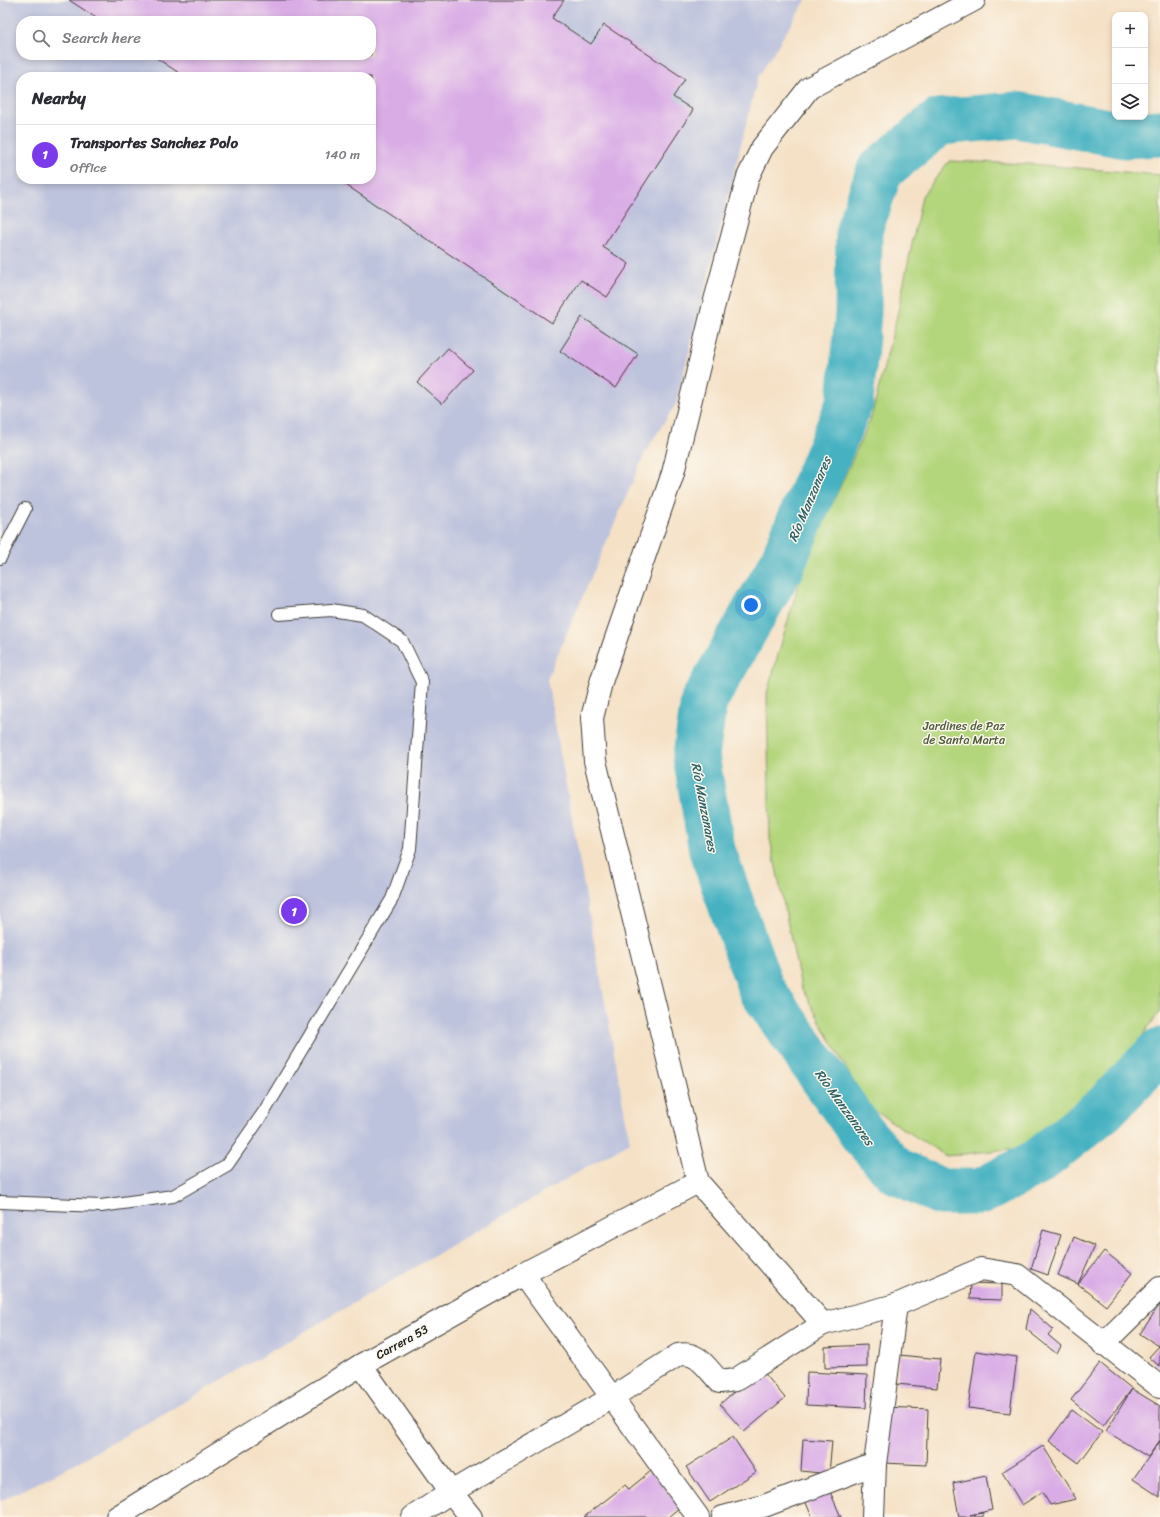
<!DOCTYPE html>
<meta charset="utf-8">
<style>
:root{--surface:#fff;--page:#f2f2f3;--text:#2b2b33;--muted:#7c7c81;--line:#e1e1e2;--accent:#7c3aed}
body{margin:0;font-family:Sriracha,sans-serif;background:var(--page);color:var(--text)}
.controls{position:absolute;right:12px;top:12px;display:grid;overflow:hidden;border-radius:8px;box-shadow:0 2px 6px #0003}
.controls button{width:36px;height:36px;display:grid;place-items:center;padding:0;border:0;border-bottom:1px solid var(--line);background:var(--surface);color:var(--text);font:20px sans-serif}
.you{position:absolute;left:751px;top:605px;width:14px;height:14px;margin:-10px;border:3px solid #fff;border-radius:50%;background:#1a73e8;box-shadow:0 0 0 6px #1a73e833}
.badge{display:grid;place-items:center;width:26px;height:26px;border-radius:50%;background:var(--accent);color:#fff;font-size:13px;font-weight:700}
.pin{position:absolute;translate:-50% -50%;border:2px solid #fff;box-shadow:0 1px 4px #0006}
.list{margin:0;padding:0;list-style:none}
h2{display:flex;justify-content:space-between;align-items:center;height:52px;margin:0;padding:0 16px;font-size:17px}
h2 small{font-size:13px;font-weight:400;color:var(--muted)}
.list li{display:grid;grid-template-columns:26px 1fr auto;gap:12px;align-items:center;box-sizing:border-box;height:60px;padding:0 16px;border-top:1px solid var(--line)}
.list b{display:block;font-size:15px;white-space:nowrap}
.list p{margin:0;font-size:13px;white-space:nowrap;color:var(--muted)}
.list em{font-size:13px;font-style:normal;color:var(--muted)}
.icon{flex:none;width:22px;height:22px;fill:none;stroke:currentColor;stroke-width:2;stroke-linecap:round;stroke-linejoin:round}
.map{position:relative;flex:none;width:1160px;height:1517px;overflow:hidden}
.search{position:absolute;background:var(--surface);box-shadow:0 2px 6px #0003;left:16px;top:16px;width:360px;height:44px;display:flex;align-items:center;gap:10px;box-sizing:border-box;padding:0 14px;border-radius:16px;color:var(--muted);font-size:15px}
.panel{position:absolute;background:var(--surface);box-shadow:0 2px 6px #0003;left:16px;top:72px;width:360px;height:112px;border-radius:16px}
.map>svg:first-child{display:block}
.industrial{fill:#bec3dd;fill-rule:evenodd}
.green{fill:#b3d57c;stroke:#68784c}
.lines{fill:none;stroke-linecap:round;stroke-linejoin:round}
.river{stroke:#44b1c1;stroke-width:47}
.building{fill:#d9ace6}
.service-casing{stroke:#3d3a36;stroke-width:14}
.minor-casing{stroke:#3d3a36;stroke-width:24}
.service{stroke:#fff;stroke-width:12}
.minor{stroke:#fff;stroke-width:22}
.labels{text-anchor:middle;stroke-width:3;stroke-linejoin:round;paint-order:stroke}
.park-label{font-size:12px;fill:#515d3e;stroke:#fbf7ec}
.street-label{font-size:12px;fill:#1c1c1c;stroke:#fbf7ec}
.water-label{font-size:13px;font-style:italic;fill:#2e5f66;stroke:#fbf7ec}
</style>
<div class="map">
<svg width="1160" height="1517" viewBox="0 0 1160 1517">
<rect width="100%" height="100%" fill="#fbf7ec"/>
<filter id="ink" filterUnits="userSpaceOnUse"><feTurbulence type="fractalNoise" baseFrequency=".025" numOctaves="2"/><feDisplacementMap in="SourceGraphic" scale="8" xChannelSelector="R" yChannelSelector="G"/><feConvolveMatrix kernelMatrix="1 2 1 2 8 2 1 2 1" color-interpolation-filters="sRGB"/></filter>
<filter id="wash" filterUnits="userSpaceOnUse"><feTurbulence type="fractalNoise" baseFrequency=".012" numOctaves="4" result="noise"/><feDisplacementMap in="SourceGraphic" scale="16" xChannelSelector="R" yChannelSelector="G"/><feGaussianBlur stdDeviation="0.9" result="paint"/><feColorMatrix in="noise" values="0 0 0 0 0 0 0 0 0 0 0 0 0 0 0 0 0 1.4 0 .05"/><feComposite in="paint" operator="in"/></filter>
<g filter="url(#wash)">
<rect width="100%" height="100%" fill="#f5e1c6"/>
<path class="industrial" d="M0,0H806L758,77L676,404L646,451L547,679L630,1142L177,1406L67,1468L0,1501ZM21,21H371V55H21ZM21,77H371V179H21Z"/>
<path class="green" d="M949,161L1031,164L1160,175V1011L1088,1112L1027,1147L946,1156L867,1106L801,987L770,839L767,693L803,569L871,418L897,316L922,196Z"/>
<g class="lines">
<path class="river" d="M1160,133L1124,135L1017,115L939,122L880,170L859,230L858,314L850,402L781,566L704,701L696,756L712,850L761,989L864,1136L895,1170L941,1192H980L1036,1163L1104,1109L1160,1051"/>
</g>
<g id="blocks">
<g class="building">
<path d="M69,0H564L552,18L591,44L604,25L685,79L673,97L693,110L603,247L629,264L607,297L581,280L552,323L337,179H371V77H185L152,55H371V21H101Z"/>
<path d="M582,317L638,354L616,388L560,351Z"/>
<path d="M448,348L473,370L442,404L417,382Z"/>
<path d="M1043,1230L1061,1235L1048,1275L1031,1269Z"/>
<path d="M1074,1237L1095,1246L1078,1284L1104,1251L1132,1273L1106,1306L1078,1284L1058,1275Z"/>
<path d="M971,1283L1002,1284V1300L970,1299Z"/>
<path d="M1160,1304V1367L1149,1357L1159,1346L1140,1334Z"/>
<path d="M1030,1309L1053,1329L1048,1335L1061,1346L1057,1354L1026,1329Z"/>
<path d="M867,1345V1367L825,1368V1347Z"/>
<path d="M976,1351L1017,1357L1010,1413L968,1408Z"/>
<path d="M899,1355L940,1359L937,1388L897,1384Z"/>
<path d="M1100,1363L1132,1389L1103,1426L1071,1400Z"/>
<path d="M761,1369L785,1398L744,1432L720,1404Z"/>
<path d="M807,1372L867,1375L866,1408L806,1405Z"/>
<path d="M1132,1389L1160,1406V1440L1148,1457L1106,1431Z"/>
<path d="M886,1407L928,1409L926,1465L884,1463Z"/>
<path d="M1072,1410L1102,1432L1079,1463L1049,1441Z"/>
<path d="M733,1437L756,1472L710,1502L686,1467Z"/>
<path d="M803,1439L832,1441L829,1474L801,1471Z"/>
<path d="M1160,1441V1497L1133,1479Z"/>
<path d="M1043,1446L1076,1499L1050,1505L1042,1492L1022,1505L1002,1472Z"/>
<path d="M651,1471L680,1507L668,1517H584L625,1485L629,1489Z"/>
<path d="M986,1476L992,1510L970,1515L983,1513V1517H959L953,1483Z"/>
<path d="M828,1487L841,1517H812L804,1498Z"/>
</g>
</g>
</g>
<g filter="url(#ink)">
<use href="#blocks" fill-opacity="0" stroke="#3d3a36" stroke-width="1"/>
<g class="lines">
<defs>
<g id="service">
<path d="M0,558L25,509"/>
<path d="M0,1202L101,1206L173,1196L227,1165L264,1112L392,899L410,849L422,682L402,641L363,615L331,610L279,614"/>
</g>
<g id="minor">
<path d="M974,0L809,88L762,148L748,177L713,308L673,473L602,679L592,718L595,761L698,1182L823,1324L896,1305L981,1269L1017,1275L1160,1387"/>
<path d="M523,1274L698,1517"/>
<path d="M1103,1344L1160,1288"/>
<path d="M361,1365L451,1492L471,1517"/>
<path d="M117,1517L361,1365L523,1274L698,1182"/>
<path d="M413,1517L451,1492L611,1398L678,1355C698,1350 707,1369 720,1382L735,1380L823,1324"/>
<path d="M723,1517L764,1506L875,1464"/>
<path d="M873,1517L875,1464L896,1305"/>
</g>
</defs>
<use href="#service" class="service-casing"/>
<use href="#minor" class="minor-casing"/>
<use href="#service" class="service"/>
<use href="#minor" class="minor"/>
</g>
</g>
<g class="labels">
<g class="park-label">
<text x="964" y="730">Jardines de Paz<tspan x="964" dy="14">de Santa Marta</tspan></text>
</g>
<g class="street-label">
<text transform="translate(402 1342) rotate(-29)" y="4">Carrera 53</text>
</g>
<g class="water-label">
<text transform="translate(809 499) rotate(-67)" y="5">Río Manzanares</text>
<text transform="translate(705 807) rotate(79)" y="5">Río Manzanares</text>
<text transform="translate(845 1107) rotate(54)" y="5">Río Manzanares</text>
</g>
</g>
</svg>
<div class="controls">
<button>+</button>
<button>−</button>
<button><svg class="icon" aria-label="layers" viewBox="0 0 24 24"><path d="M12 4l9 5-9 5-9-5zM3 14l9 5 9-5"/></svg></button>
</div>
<div class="you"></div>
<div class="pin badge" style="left:294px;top:911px">1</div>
<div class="search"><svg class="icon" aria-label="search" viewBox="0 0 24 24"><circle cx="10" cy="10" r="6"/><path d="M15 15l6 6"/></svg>Search here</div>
<section class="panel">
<h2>Nearby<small></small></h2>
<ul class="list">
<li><span class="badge">1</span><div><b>Transportes Sanchez Polo</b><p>Office</p></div><em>140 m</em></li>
</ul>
</section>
</div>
